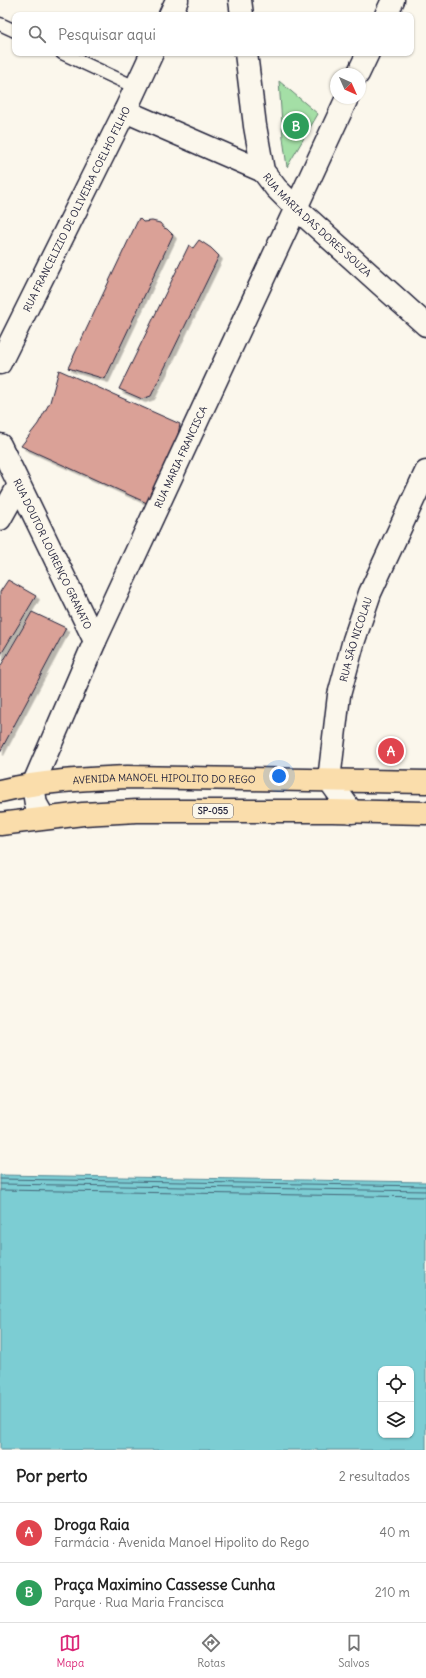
<!DOCTYPE html>
<html lang="pt">
<meta charset="utf-8">
<style>
:root{--surface:#fff;--page:#f6f6f6;--text:#222;--muted:#767676;--line:#e0e0e0;--accent:#db2777}
body{margin:0;font-family:Delius,sans-serif;background:var(--page);color:var(--text)}
.controls{position:absolute;right:12px;bottom:12px;display:grid;overflow:hidden;border-radius:8px;box-shadow:0 1px 3px #0004}
.controls button{width:36px;height:36px;display:grid;place-items:center;padding:0;border:0;border-bottom:1px solid var(--line);background:var(--surface);color:var(--text);font:20px sans-serif}
.compass{position:absolute;left:330px;top:68px;width:36px;height:36px;border-radius:50%;background:var(--surface);box-shadow:0 1px 3px #0004;rotate:135deg}
.you{position:absolute;left:279px;top:776px;width:14px;height:14px;margin:-10px;border:3px solid #fff;border-radius:50%;background:#1a73e8;box-shadow:0 0 0 6px #1a73e833}
.badge{display:grid;place-items:center;width:26px;height:26px;border-radius:50%;background:var(--accent);color:#fff;font-size:13px;font-weight:700}
.pin{position:absolute;translate:-50% -50%;border:2px solid #fff;box-shadow:0 1px 4px #0006}
.list{margin:0;padding:0;list-style:none}
h2{display:flex;justify-content:space-between;align-items:center;height:52px;margin:0;padding:0 16px;font-size:17px}
h2 small{font-size:13px;font-weight:400;color:var(--muted)}
.list li{display:grid;grid-template-columns:26px 1fr auto;gap:12px;align-items:center;box-sizing:border-box;height:60px;padding:0 16px;border-top:1px solid var(--line)}
.list b{display:block;font-size:15px;white-space:nowrap}
.list p{margin:0;font-size:13px;white-space:nowrap;color:var(--muted)}
.list em{font-size:13px;font-style:normal;color:var(--muted)}
.icon{flex:none;width:22px;height:22px;fill:none;stroke:currentColor;stroke-width:2;stroke-linecap:round;stroke-linejoin:round}
.map{position:relative;flex:none;width:426px;height:1450px;overflow:hidden}
.search{position:absolute;background:var(--surface);box-shadow:0 1px 3px #0004;left:12px;right:12px;top:12px;height:44px;display:flex;align-items:center;gap:10px;box-sizing:border-box;padding:0 14px;border-radius:8px;color:var(--muted);font-size:15px}
.sheet{height:172px;background:var(--surface)}
nav{display:flex;justify-content:space-around;align-items:center;box-sizing:border-box;height:56px;border-top:1px solid var(--line);background:var(--surface);font-size:11px;color:var(--muted)}
nav a{display:grid;justify-items:center;gap:2px}
nav .on{color:var(--accent)}
.map>svg:first-child{display:block}
.green{fill:#a4dfa6;stroke:#638070}
.water{fill:#7bcdd3;stroke:#578996;fill-rule:evenodd}
.lines{fill:none;stroke-linecap:round;stroke-linejoin:round}
.shore{stroke:#466678;stroke-width:1}
.building{fill:#daa197;stroke:#22223b;filter:url(#shadow)}
.lane-casing{stroke:#22223b;stroke-width:15}
.street-casing{stroke:#22223b;stroke-width:25}
.primary-casing{stroke:#22223b;stroke-width:25}
.lane{stroke:#fbf7ec;stroke-width:12}
.street{stroke:#fbf7ec;stroke-width:22}
.primary{stroke:#faddab;stroke-width:22}
.labels{text-anchor:middle;stroke-width:3.5;stroke-linejoin:round;paint-order:stroke}
.shield{fill:#fbf7ec;stroke:#636270;stroke-width:1}
.shield-label{font-size:9px;font-weight:bold;fill:#22223b}
.street-label{font-size:10px;fill:#22223b;stroke:#fbf7ec}
</style>
<div class="map">
<svg width="426" height="1450" viewBox="0 0 426 1450">
<defs>
<filter id="shadow"><feDropShadow dx="3.5" dy="3.5" stdDeviation="0" flood-color="#0004"/></filter>
</defs>
<rect width="100%" height="100%" fill="#fbf7ec"/>
<filter id="ink" filterUnits="userSpaceOnUse"><feTurbulence type="fractalNoise" baseFrequency=".025" numOctaves="2"/><feDisplacementMap in="SourceGraphic" scale="8" xChannelSelector="R" yChannelSelector="G"/><feConvolveMatrix kernelMatrix="1 2 1 2 8 2 1 2 1" color-interpolation-filters="sRGB"/></filter>
<g filter="url(#ink)">
<path class="green" d="M279,81L318,114L287,167L283,138Z"/>
<path class="water" d="M0,1175L426,1182V1450H0ZM381,1369H411V1435H381Z"/>
<g class="lines">
<g class="shore">
<path d="M0,1179L426,1186"/>
<path d="M0,1184L426,1191"/>
<path d="M0,1190L426,1197"/>
</g>
</g>
<g class="building">
<path d="M139,218L143,222L152,221L160,223L164,228L167,229L173,235L105,379L68,368Z"/>
<path d="M199,240L211,248L219,256L151,396L142,399L119,389L189,245L193,248Z"/>
<path d="M59,370L180,424L175,451L164,480L147,503L21,446L38,424L50,402Z"/>
<path d="M8,580L36,596L0,656V592Z"/>
<path d="M32,612L66,628L0,752V667Z"/>
</g>
<g class="lines">
<defs>
<g id="lane">
<path d="M0,24L15,31"/>
<path d="M62,53L135,87"/>
</g>
<g id="street">
<path d="M240,0L242,15"/>
<path d="M170,15L177,0"/>
<path d="M386,15L393,0"/>
<path id="s1" d="M246,53L255,126L263,171L276,188L295,207L426,325"/>
<path d="M358,74L368,53"/>
<path d="M125,111L263,171"/>
<path id="s2" d="M0,363L125,111L152,53"/>
<path id="s3" d="M0,445L95,641"/>
<path d="M0,519L19,485"/>
<path id="s4" d="M352,812L329,780L339,695L354,640L370,593L426,472"/>
<path id="s5" d="M44,818L36,804L33,785L95,641L347,98"/>
</g>
<g id="primary">
<path id="s6" d="M0,791C42,781 84,779 127,777L426,782"/>
<path d="M0,824L83,814L137,811H332L426,813"/>
</g>
</defs>
<use href="#lane" class="lane-casing"/>
<use href="#street" class="street-casing"/>
<use href="#primary" class="primary-casing"/>
<use href="#lane" class="lane"/>
<use href="#street" class="street"/>
<use href="#primary" class="primary"/>
</g>
</g>
<g class="labels">
<rect class="shield" x="193" y="804" width="40" height="14" rx="3"/>
<g class="shield-label">
<text x="213" y="814">SP-055</text>
</g>
<g class="street-label">
<text dy="4" stroke="none"><textPath href="#s2" startOffset="172">RUA FRANCELIZIO DE OLIVEIRA COELHO FILHO</textPath></text>
<text dy="4" stroke="none"><textPath href="#s1" startOffset="196">RUA MARIA DAS DORES SOUZA</textPath></text>
<text dy="4" stroke="none"><textPath href="#s5" startOffset="395">RUA MARIA FRANCISCA</textPath></text>
<text dy="4" stroke="none"><textPath href="#s3" startOffset="121">RUA DOUTOR LOURENÇO GRANATO</textPath></text>
<text dy="4" stroke="none"><textPath href="#s4" startOffset="183">RUA SÃO NICOLAU</textPath></text>
<text dy="4" stroke="none"><textPath href="#s6" startOffset="165">AVENIDA MANOEL HIPOLITO DO REGO</textPath></text>
</g>
</g>
</svg>
<div class="controls">
<button><svg class="icon" aria-label="locate" viewBox="0 0 24 24"><circle cx="12" cy="12" r="6"/><path d="M12 2v4M12 18v4M2 12h4M18 12h4"/></svg></button>
<button><svg class="icon" aria-label="layers" viewBox="0 0 24 24"><path d="M12 4l9 5-9 5-9-5zM3 14l9 5 9-5"/></svg></button>
</div>
<svg class="compass" viewBox="-18 -18 36 36"><path d="M0-13l5 13h-10z" fill="#e53935"/><path d="M0 13l5-13h-10z" fill="#767676"/></svg>
<div class="you"></div>
<div class="pin badge" style="left:391px;top:751px;background:#e0444e">A</div>
<div class="pin badge" style="left:296px;top:126px;background:#2e9e5b">B</div>
<div class="search"><svg class="icon" aria-label="search" viewBox="0 0 24 24"><circle cx="10" cy="10" r="6"/><path d="M15 15l6 6"/></svg>Pesquisar aqui</div>
</div>
<section class="sheet">
<h2>Por perto<small>2 resultados</small></h2>
<ul class="list">
<li><span class="badge" style="background:#e0444e">A</span><div><b>Droga Raia</b><p>Farmácia · Avenida Manoel Hipolito do Rego</p></div><em>40 m</em></li>
<li><span class="badge" style="background:#2e9e5b">B</span><div><b>Praça Maximino Cassesse Cunha</b><p>Parque · Rua Maria Francisca</p></div><em>210 m</em></li>
</ul>
</section>
<nav>
<a class="on"><svg class="icon" aria-label="map" viewBox="0 0 24 24"><path d="M3 6l6-2 6 2 6-2v14l-6 2-6-2-6 2zM9 4v14M15 6v14"/></svg>Mapa</a>
<a><svg class="icon" aria-label="directions" viewBox="0 0 24 24"><path d="M12 3l9 9-9 9-9-9zM9 14v-3h6M13 9l2 2-2 2"/></svg>Rotas</a>
<a><svg class="icon" aria-label="saved" viewBox="0 0 24 24"><path d="M7 4h10v16l-5-4-5 4z"/></svg>Salvos</a>
</nav>
